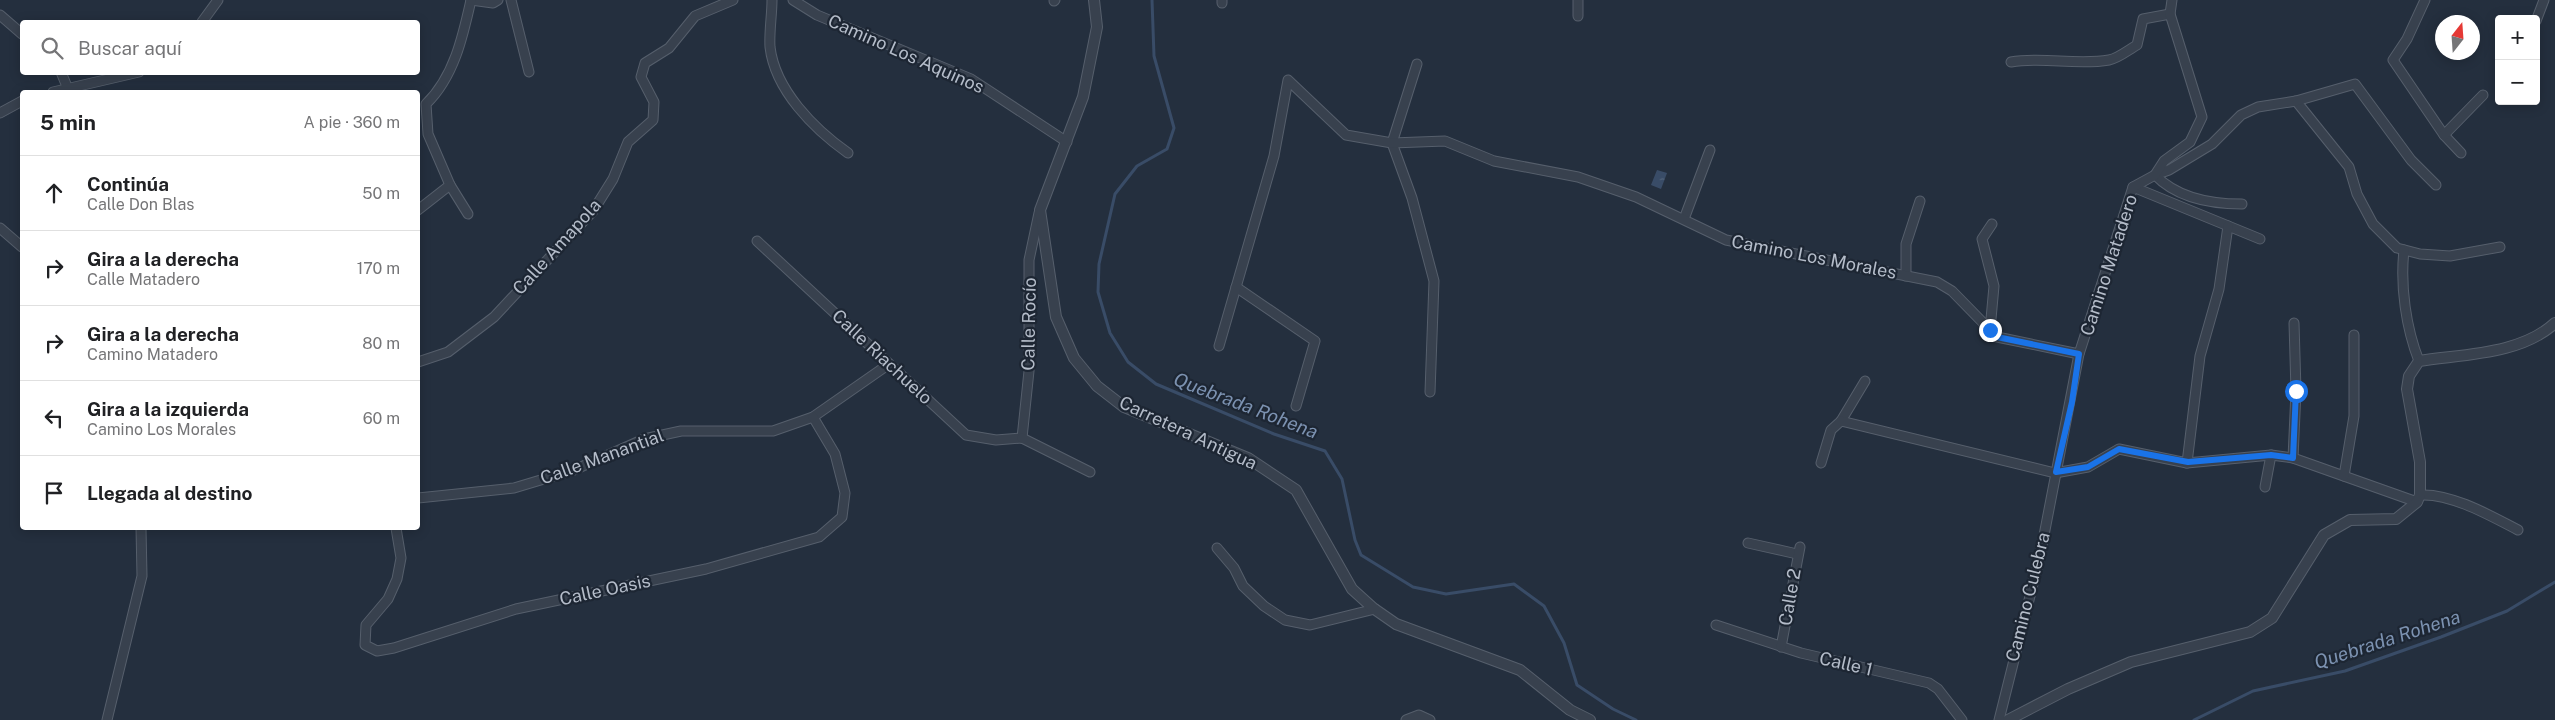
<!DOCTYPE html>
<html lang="es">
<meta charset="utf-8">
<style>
:root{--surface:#fff;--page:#f6f6f6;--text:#202124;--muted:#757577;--line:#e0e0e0}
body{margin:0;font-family:"Public Sans",sans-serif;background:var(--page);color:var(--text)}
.controls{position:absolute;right:15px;top:15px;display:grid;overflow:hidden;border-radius:5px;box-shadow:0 2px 12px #0003}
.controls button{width:45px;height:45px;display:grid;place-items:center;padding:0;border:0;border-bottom:1px solid var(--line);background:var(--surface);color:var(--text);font:25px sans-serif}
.compass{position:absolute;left:2435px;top:15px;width:45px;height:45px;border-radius:50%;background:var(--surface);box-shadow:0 2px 12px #0003;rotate:17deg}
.stop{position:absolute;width:15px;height:15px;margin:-11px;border:4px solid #1a73e8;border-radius:50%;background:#fff}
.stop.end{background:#1a73e8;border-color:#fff;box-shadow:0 1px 5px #0008}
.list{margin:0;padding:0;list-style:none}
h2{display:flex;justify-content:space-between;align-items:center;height:65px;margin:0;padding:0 20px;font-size:21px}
h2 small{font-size:16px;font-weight:400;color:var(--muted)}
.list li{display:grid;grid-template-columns:32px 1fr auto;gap:15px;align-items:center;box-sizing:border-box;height:75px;padding:0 20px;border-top:1px solid var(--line)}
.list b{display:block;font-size:19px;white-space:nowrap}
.list p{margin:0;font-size:16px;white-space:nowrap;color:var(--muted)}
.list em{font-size:16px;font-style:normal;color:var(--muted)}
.icon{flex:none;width:28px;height:28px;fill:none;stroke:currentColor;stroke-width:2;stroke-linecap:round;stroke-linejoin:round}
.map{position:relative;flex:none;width:2555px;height:720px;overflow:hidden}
.search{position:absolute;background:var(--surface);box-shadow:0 2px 12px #0003;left:20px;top:20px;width:400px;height:55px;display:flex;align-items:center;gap:12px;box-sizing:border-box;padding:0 18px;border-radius:5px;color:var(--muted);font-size:19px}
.panel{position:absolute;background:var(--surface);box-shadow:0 2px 12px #0003;left:20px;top:90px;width:400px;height:440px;border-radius:5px}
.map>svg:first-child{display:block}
.water{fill:url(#water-ripples)}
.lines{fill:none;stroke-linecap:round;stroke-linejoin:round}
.stream{stroke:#394c67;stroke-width:3}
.minor-casing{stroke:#565f6c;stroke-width:11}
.tertiary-casing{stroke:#565f6c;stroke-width:12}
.minor{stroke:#38414e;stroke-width:9}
.tertiary{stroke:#38414e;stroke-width:10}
.route{stroke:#1a73e8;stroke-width:6}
.labels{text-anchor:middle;stroke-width:4.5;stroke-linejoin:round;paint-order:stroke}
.street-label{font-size:18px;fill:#b4bcc9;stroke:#1d2633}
.water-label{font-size:19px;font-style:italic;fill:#7c92b1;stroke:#1d2633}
</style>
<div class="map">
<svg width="2555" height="720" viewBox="0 0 2555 720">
<defs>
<pattern id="water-ripples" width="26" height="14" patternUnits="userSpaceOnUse" patternTransform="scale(1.25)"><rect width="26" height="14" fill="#394c67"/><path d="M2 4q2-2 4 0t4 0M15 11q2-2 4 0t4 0" fill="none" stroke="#53647b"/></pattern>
</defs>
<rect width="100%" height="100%" fill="#242f3e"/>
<path class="water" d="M1657,170L1667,173L1661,189L1651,185Z"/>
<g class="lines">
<g class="stream">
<path d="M1152,0L1154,56L1174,128L1167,149L1137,166L1115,194L1099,264L1098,292L1110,333L1128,362L1156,384L1274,434L1325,451L1342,479L1355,540L1361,555L1413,587L1446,594L1514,584L1544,606L1564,643L1577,685L1613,709L1636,720"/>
<path d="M2194,720L2253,691L2345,671L2441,637L2507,611L2555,582"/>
</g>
<defs>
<g id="minor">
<path d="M471,0L493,3L498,0"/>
<path d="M511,0L529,72"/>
<path d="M772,0C772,15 769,32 770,47C775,90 814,129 848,153"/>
<path d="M793,0L817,15L971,79L1067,142"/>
<path d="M1578,0V16"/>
<path d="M2425,0L2407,39L2393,60L2444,135L2461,153"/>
<path d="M1054,1L1055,0"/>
<path d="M1222,3V0"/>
<path d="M0,15L22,34"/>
<path d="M2536,21L2544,0"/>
<path d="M202,22L218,0"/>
<path d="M2011,62C2043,56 2076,66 2109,60C2119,58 2128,50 2137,45L2143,19L2170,14"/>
<path d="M1417,64L1392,143L1412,198L1434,281L1430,392"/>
<path d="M61,72L68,89"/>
<path d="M53,92L139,72"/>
<path d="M2296,101L2349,167L2357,194L2373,224L2397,248L2420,254L2450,256L2500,247"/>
<path d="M0,113L22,101"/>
<path d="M2444,135L2483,95"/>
<path d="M450,185L428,134L426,104C454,77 463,36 471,0"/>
<path d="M2133,187L2260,239"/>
<path d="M2242,204C2212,204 2177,198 2155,175L2169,170L2212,144L2241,115L2258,107L2296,101L2355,84L2411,160L2436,185"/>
<path d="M418,210L450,185L468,214"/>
<path d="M1684,219L1710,150"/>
<path d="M0,228L22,247"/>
<path d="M757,241L966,435L996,440L1022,438"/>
<path d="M2404,250C2400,286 2406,328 2419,361"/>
<path d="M1906,276V244L1920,201"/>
<path d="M1236,287L1315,341L1296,406"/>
<path d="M1990,330L1994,286L1982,239L1992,224"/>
<path d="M1219,346L1274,156L1288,80L1346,135L1392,143L1445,141L1494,161L1578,177L1636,197L1726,240L1937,282L1952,291L1997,337L2079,354"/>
<path d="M418,362L448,352L494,317L593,211L613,179L628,142L653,120L654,102L641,77L645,63L669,48L695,16L733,0"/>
<path d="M1841,421L1865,381"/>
<path d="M1022,438L1029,371V260L1039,213"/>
<path d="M1022,438L1090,472"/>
<path d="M2293,458L2296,391L2294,323"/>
<path d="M1821,463L1831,430L1841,421L2055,473L2088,467L2119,449L2187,463L2271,455L2293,458L2417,502"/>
<path d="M2187,463L2200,356L2219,289L2228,226"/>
<path d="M2344,476L2354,416V335"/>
<path d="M2265,487L2271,455"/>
<path d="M2420,495C2451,493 2491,516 2518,530"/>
<path d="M418,498L514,488L574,470L644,439L681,431H773L813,417L889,364"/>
<path d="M396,528L401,558L397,579L388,599L366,625L365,645L377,651L394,648L516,609L706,569L819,537L842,517L845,493L835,454L813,417"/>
<path d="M1748,543L1797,554"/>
<path d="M1217,548L1234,568L1243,586L1264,606L1285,620L1310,625L1375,609"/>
<path d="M1716,625L1801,653L1929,683L1938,689L1962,720"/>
<path d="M1781,647L1800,547"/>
<path d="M107,720L142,576L141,528"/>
<path d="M1406,720L1419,715L1430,720"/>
<path d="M1999,720L2040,556L2079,354L2133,187L2155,175L2164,161L2190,142L2202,117L2170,14L2172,0"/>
</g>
<g id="tertiary">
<path d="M1094,0L1097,27L1083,97L1040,210L1056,317L1074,358L1097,386L1124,407L1248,458L1296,490L1352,589L1373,608L1396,624L1520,670L1570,710L1590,720"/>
<path d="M2008,720L2068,689L2131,662L2250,632L2272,618L2324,535L2350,520L2396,519L2417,502L2420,495V462L2407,389L2409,376L2419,361C2463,354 2520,355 2555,323"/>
</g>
</defs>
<use href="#minor" class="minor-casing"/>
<use href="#tertiary" class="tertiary-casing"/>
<use href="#minor" class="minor"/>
<use href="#tertiary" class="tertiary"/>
</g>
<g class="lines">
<path class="route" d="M1990,330L1997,337L2079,354L2072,402L2056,472L2088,467L2119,449L2188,462L2271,455L2293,458L2296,391"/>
</g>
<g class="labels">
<g class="street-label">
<text transform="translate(906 54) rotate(24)" y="6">Camino Los Aquinos</text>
<text transform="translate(557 247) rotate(-48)" y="6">Calle Amapola</text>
<text transform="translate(1814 257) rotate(11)" y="6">Camino Los Morales</text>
<text transform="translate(2109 265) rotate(-72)" y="6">Camino Matadero</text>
<text transform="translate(1029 324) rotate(-89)" y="6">Calle Rocío</text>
<text transform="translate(882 357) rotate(43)" y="6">Calle Riachuelo</text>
<text transform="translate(1188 433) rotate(25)" y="6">Carretera Antigua</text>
<text transform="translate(602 457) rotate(-20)" y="6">Calle Manantial</text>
<text transform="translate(605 590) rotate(-12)" y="6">Calle Oasis</text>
<text transform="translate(1790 597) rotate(-80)" y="6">Calle 2</text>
<text transform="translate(2028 597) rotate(-76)" y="6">Camino Culebra</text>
<text transform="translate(1846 664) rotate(13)" y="6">Calle 1</text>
</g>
<g class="water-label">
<text transform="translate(1246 405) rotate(21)" y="7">Quebrada Rohena</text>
<text transform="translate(2387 639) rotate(-18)" y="7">Quebrada Rohena</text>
</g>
</g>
</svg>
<div class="controls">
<button>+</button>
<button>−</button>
</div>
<svg class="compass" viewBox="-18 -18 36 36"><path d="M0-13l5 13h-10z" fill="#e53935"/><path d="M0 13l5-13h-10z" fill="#757577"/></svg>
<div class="stop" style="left:2296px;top:391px"></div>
<div class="stop end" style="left:1990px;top:330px"></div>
<div class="search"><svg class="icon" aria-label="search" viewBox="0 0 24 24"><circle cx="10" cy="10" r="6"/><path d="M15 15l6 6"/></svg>Buscar aquí</div>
<section class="panel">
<h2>5 min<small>A pie · 360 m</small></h2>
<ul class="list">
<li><svg class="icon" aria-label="ahead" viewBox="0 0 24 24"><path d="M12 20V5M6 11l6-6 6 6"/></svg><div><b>Continúa</b><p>Calle Don Blas</p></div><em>50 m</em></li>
<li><svg class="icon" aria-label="right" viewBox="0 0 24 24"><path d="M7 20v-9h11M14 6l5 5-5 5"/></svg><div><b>Gira a la derecha</b><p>Calle Matadero</p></div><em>170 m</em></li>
<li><svg class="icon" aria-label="right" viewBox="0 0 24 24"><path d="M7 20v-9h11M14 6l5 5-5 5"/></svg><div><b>Gira a la derecha</b><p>Camino Matadero</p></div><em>80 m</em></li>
<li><svg class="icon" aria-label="left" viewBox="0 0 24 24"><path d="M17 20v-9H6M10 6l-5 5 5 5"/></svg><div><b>Gira a la izquierda</b><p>Camino Los Morales</p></div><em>60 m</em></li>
<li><svg class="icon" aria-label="arrive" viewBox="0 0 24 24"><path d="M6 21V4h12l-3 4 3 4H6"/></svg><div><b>Llegada al destino</b></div></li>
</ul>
</section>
</div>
